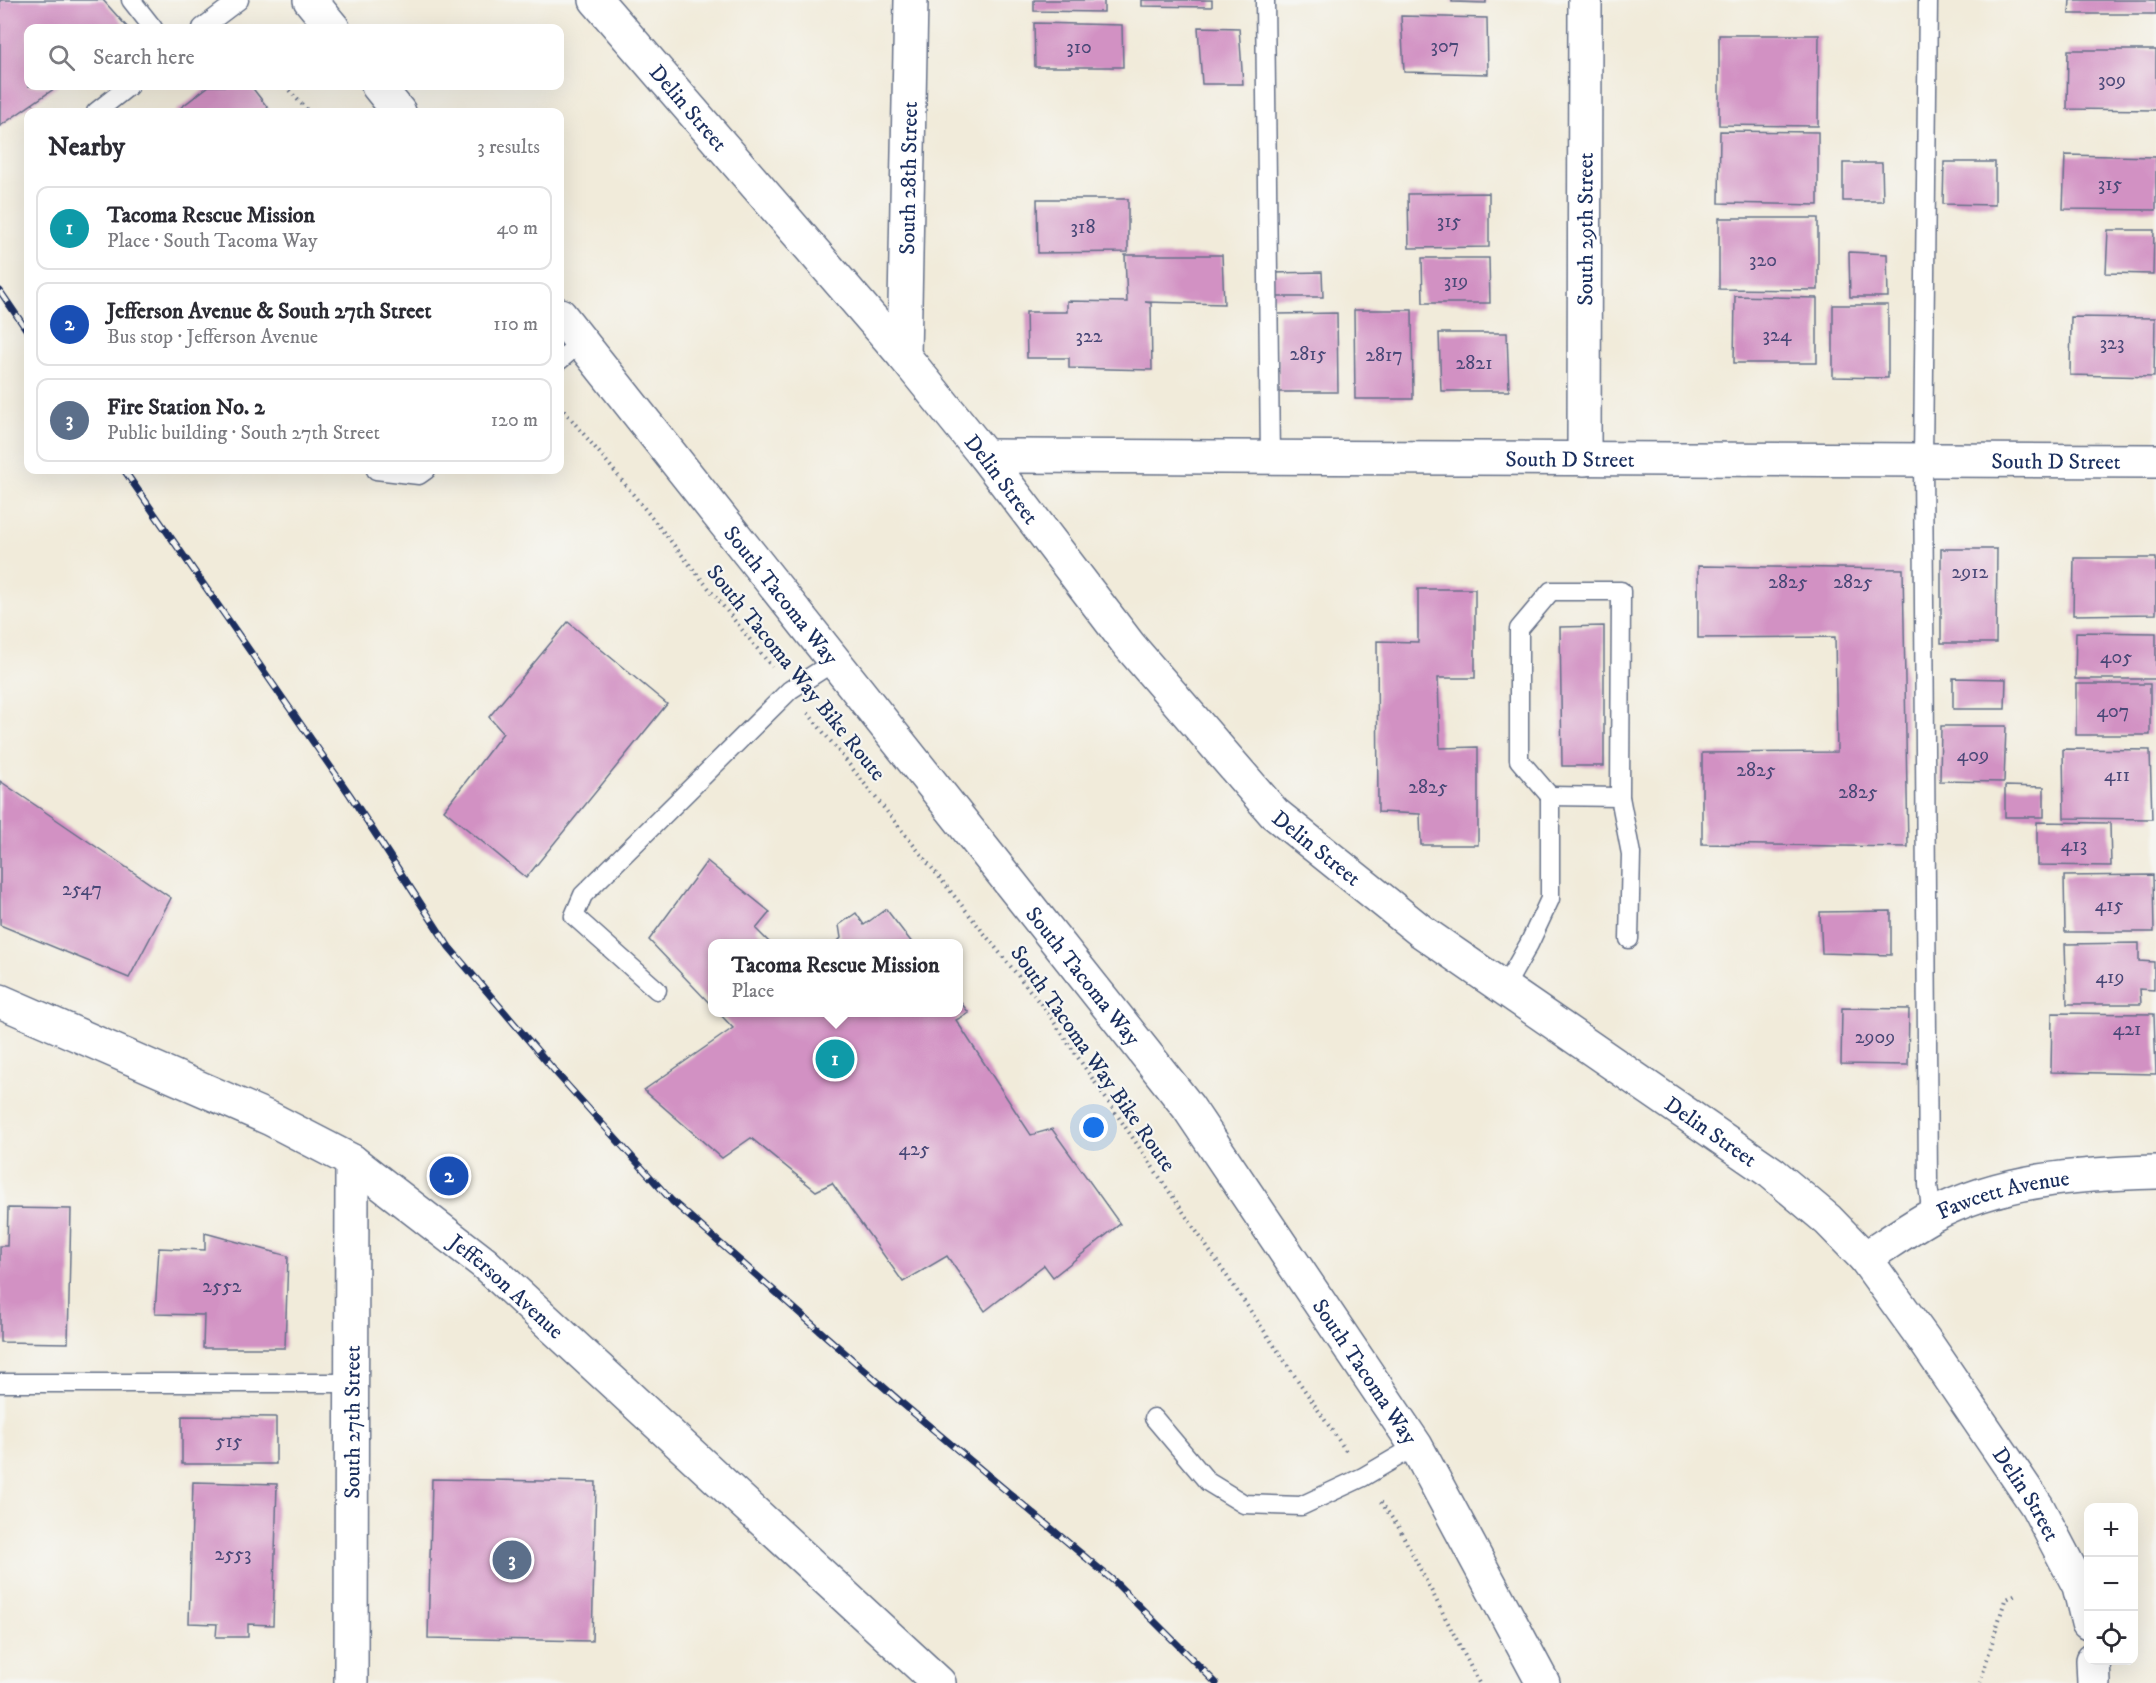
<!DOCTYPE html>
<meta charset="utf-8">
<style>
:root{--surface:#fff;--page:#f2f2f3;--text:#2b2b33;--muted:#7c7c81;--line:#e1e1e2;--accent:#b45309}
body{margin:0;font-family:"IM FELL DW Pica",serif;background:var(--page);color:var(--text)}
.controls{position:absolute;right:18px;bottom:18px;display:grid;overflow:hidden;border-radius:12px;box-shadow:0 6px 24px #0002}
.controls button{width:54px;height:54px;display:grid;place-items:center;padding:0;border:0;border-bottom:2px solid var(--line);background:var(--surface);color:var(--text);font:30px sans-serif}
.you{position:absolute;left:1094px;top:1128px;width:21px;height:21px;margin:-15px;border:4px solid #fff;border-radius:50%;background:#1a73e8;box-shadow:0 0 0 9px #1a73e833}
.badge{display:grid;place-items:center;width:39px;height:39px;border-radius:50%;background:var(--accent);color:#fff;font-size:20px;font-weight:700}
.pin{position:absolute;translate:-50% -50%;border:3px solid #fff;box-shadow:0 2px 6px #0006}
.popup{position:absolute;left:708px;top:939px;width:255px;height:78px;box-sizing:border-box;display:grid;place-content:center;border-radius:12px;background:var(--surface);filter:drop-shadow(0 2px 4px #0005);font-size:20px;white-space:nowrap;color:var(--muted)}
.popup b{font-size:22px;color:var(--text)}
.popup::after{content:'';position:absolute;left:50%;top:100%;margin-left:-12px;border:12px solid transparent;border-top-color:var(--surface)}
.list{margin:0;padding:0;list-style:none}
h2{display:flex;justify-content:space-between;align-items:center;height:78px;margin:0;padding:0 24px;font-size:26px}
h2 small{font-size:20px;font-weight:400;color:var(--muted)}
.list li{display:grid;grid-template-columns:39px 1fr auto;gap:18px;align-items:center;box-sizing:border-box;height:84px;margin:0 12px 12px;padding:0 12px;border:2px solid var(--line);border-radius:12px}
.list b{display:block;font-size:22px;white-space:nowrap}
.list p{margin:0;font-size:20px;white-space:nowrap;color:var(--muted)}
.list em{font-size:20px;font-style:normal;color:var(--muted)}
.icon{flex:none;width:33px;height:33px;fill:none;stroke:currentColor;stroke-width:2;stroke-linecap:round;stroke-linejoin:round}
.map{position:relative;flex:none;width:2156px;height:1683px;overflow:hidden}
.search{position:absolute;background:var(--surface);box-shadow:0 6px 24px #0002;left:24px;top:24px;width:540px;height:66px;display:flex;align-items:center;gap:15px;box-sizing:border-box;padding:0 21px;border-radius:12px;color:var(--muted);font-size:22px}
.panel{position:absolute;background:var(--surface);box-shadow:0 6px 24px #0002;left:24px;top:108px;width:540px;height:366px;border-radius:12px}
.map>svg:first-child{display:block}
.building{fill:#d291c3}
.lines{fill:none;stroke-linecap:round;stroke-linejoin:round}
.lane-casing{stroke:#667189;stroke-width:21}
.street-casing{stroke:#667189;stroke-width:36}
.secondary-casing{stroke:#667189;stroke-width:36}
.path{stroke:#667189;stroke-width:4;stroke-dasharray:1.5 4.5;stroke-linecap:butt}
.lane{stroke:#fff;stroke-width:18}
.street{stroke:#fff;stroke-width:33}
.secondary{stroke:#fff;stroke-width:33}
.rail-casing{stroke:#1b2f5e;stroke-width:7}
.rail{stroke:#f6f6f2;stroke-width:4.5;stroke-dasharray:14;stroke-linecap:butt}
.labels{text-anchor:middle;stroke-width:4.5;stroke-linejoin:round;paint-order:stroke}
.number-label{font-size:20px;fill:#494877}
.street-label{font-size:22px;fill:#1b2f5e;stroke:#f6f6f2}
</style>
<div class="map">
<svg width="2156" height="1683" viewBox="0 0 2156 1683">
<rect width="100%" height="100%" fill="#f6f6f2"/>
<filter id="ink" filterUnits="userSpaceOnUse"><feTurbulence type="fractalNoise" baseFrequency=".0167" numOctaves="2"/><feDisplacementMap in="SourceGraphic" scale="12" xChannelSelector="R" yChannelSelector="G"/><feConvolveMatrix kernelMatrix="1 2 1 2 8 2 1 2 1" color-interpolation-filters="sRGB"/></filter>
<filter id="wash" filterUnits="userSpaceOnUse"><feTurbulence type="fractalNoise" baseFrequency=".008" numOctaves="4" result="noise"/><feDisplacementMap in="SourceGraphic" scale="24" xChannelSelector="R" yChannelSelector="G"/><feGaussianBlur stdDeviation="1.35" result="paint"/><feColorMatrix in="noise" values="0 0 0 0 0 0 0 0 0 0 0 0 0 0 0 0 0 1.4 0 .05"/><feComposite in="paint" operator="in"/></filter>
<g filter="url(#wash)">
<rect width="100%" height="100%" fill="#f1ebda"/>
<g id="blocks">
<g class="building">
<path d="M0,0H103L128,28H28V86H58L0,126Z"/>
<path d="M1034,0H1104V12L1034,11Z"/>
<path d="M1142,0H1212V7L1142,6Z"/>
<path d="M1452,0H1486V3L1452,2Z"/>
<path d="M2070,0H2156V14H2069Z"/>
<path d="M1401,16L1487,18L1488,74L1404,72Z"/>
<path d="M1034,23L1122,25L1123,67H1035Z"/>
<path d="M1198,27L1239,28L1243,84H1202Z"/>
<path d="M1719,35H1819L1818,126L1719,125Z"/>
<path d="M2068,50H2156V110L2067,109Z"/>
<path d="M209,86H251L271,112H175Z"/>
<path d="M1720,131L1818,132V205L1719,203Z"/>
<path d="M2065,155L2156,157V210L2063,209Z"/>
<path d="M1944,162H1995V205L1943,204Z"/>
<path d="M1843,163H1882L1883,201H1843Z"/>
<path d="M1489,193V247L1409,248L1408,194Z"/>
<path d="M1037,199H1128V252L1038,253Z"/>
<path d="M1719,218H1818V290L1719,289Z"/>
<path d="M2108,230H2154L2153,274L2106,273Z"/>
<path d="M1849,252L1887,254L1888,297H1850Z"/>
<path d="M1125,255H1222L1224,304L1145,302L1151,303L1152,370L1069,368V358H1027L1026,312H1067V301L1127,302Z"/>
<path d="M1422,258H1489L1490,303H1423Z"/>
<path d="M1322,272L1323,297H1272V273Z"/>
<path d="M1735,296L1817,298V363H1734Z"/>
<path d="M1833,305H1888V378L1833,377Z"/>
<path d="M1354,310H1412L1413,399H1355Z"/>
<path d="M1337,313L1338,392H1278V314Z"/>
<path d="M2071,317L2155,318L2154,377L2070,375Z"/>
<path d="M1439,333H1507L1509,391H1441Z"/>
<path d="M1941,549H1997L1996,643H1941Z"/>
<path d="M2074,558H2156V614L2073,615Z"/>
<path d="M1698,566L1903,569L1908,847L1702,844V753L1837,752L1835,637L1698,638Z"/>
<path d="M1418,589H1475V678H1438L1440,748L1478,747V845H1421L1420,814L1378,812L1377,641L1418,642Z"/>
<path d="M568,622L667,704L526,878L444,810L503,733L489,717Z"/>
<path d="M1604,626V766H1562L1560,627Z"/>
<path d="M2076,632L2156,633V679H2075Z"/>
<path d="M1953,678L2006,679L2005,709H1953Z"/>
<rect x="2076" y="684" width="74" height="51"/>
<path d="M1941,726H2006L2004,782L1940,781Z"/>
<path d="M2063,749L2150,750L2152,819L2064,818Z"/>
<path d="M0,781L171,898L129,978L0,925Z"/>
<path d="M2005,786L2044,787V817H2005Z"/>
<path d="M2037,822L2110,823L2111,866L2037,865Z"/>
<path d="M707,861L770,912L756,929L771,944H712V1006L649,940Z"/>
<path d="M2153,875L2154,932H2065L2064,876Z"/>
<path d="M886,909L913,944H835L841,938L839,925L856,913L864,925Z"/>
<path d="M1891,911V955L1822,953L1820,912Z"/>
<path d="M2139,943V961L2154,962V990L2140,989L2141,1004H2067L2065,944Z"/>
<path d="M958,999L969,1013L956,1020L1031,1135L1052,1129L1120,1224L1053,1277L1044,1265L985,1311L947,1256L903,1282L832,1183L816,1191L751,1138L722,1158L644,1090L733,1028L718,1012H958Z"/>
<path d="M1842,1008L1909,1009L1908,1065L1841,1064Z"/>
<path d="M2052,1013L2154,1014L2156,1074L2051,1072Z"/>
<path d="M8,1208L71,1209L68,1343L0,1342V1246H7Z"/>
<path d="M205,1233L288,1256L285,1348H203L204,1315L155,1314L159,1248L205,1250Z"/>
<path d="M182,1416L276,1417V1464H182Z"/>
<path d="M432,1479L596,1482L592,1641L428,1638Z"/>
<path d="M193,1482L277,1484L273,1625L248,1624V1637H216L217,1624L189,1623Z"/>
</g>
</g>
</g>
<g filter="url(#ink)">
<use href="#blocks" fill-opacity="0" stroke="#667189" stroke-width="1.5"/>
<g class="lines">
<defs>
<g id="lane">
<path d="M131,0L153,28"/>
<path d="M1265,0L1270,459"/>
<path d="M1928,0L1923,459L1928,1185L1932,1216"/>
<path d="M202,28L239,0"/>
<path d="M96,112L129,86"/>
<path d="M560,360L581,342"/>
<path d="M376,470L419,475L426,470"/>
<path d="M1550,796L1620,797"/>
<path d="M1504,988L1529,944L1550,899V796L1519,760V629L1551,591H1621L1620,797L1631,854L1629,939"/>
<path d="M657,990L574,916L583,895L790,690L835,661"/>
<path d="M0,1383H351"/>
<path d="M1154,1418L1208,1482L1244,1504L1301,1506L1363,1477L1416,1446"/>
</g>
<g id="street">
<path id="s1" d="M904,356L911,0"/>
<path id="s2" d="M985,456L2156,461"/>
<path id="s3" d="M1584,459L1585,0"/>
<path id="s4" d="M1865,1258C1887,1244 1908,1229 1931,1216C2001,1179 2079,1174 2156,1172"/>
<path id="s5" d="M351,1683L352,1161"/>
</g>
<g id="secondary">
<path d="M310,0L333,28"/>
<path id="s6" d="M596,0L904,356L985,456L1129,645L1274,813L1421,931L1772,1173L1828,1220L1865,1258L1925,1341L2037,1506L2079,1586L2088,1623"/>
<path d="M378,86L399,112"/>
<path id="s7" d="M560,315L1188,1107L1416,1446L1543,1683"/>
<path id="s8" d="M0,1001L271,1119L352,1161L484,1263L939,1683"/>
<path d="M2093,1660L2094,1683"/>
</g>
</defs>
<use href="#lane" class="lane-casing"/>
<use href="#street" class="street-casing"/>
<use href="#secondary" class="secondary-casing"/>
<g class="path">
<path d="M285,86L309,112"/>
<path d="M560,406L603,457L772,667"/>
<path d="M808,713L1047,1012L1346,1451"/>
<path d="M1381,1502L1399,1528L1479,1683"/>
<path d="M1980,1683L2005,1600L2016,1594"/>
</g>
<use href="#lane" class="lane"/>
<use href="#street" class="street"/>
<use href="#secondary" class="secondary"/>
<defs>
<g id="rail">
<path d="M0,291L28,332"/>
<path d="M124,470L350,795L449,947L559,1076L672,1201L903,1404L1115,1582L1216,1683"/>
</g>
</defs>
<use href="#rail" class="rail-casing"/>
<use href="#rail" class="rail"/>
</g>
</g>
<g class="labels">
<g class="number-label">
<text x="1445" y="52">307</text>
<text x="1079" y="53">310</text>
<text x="2112" y="86">309</text>
<text x="2110" y="190">315</text>
<text x="1449" y="227">315</text>
<text x="1083" y="233">318</text>
<text x="1763" y="266">320</text>
<text x="1456" y="287">319</text>
<text x="1777" y="341">324</text>
<text x="1089" y="342">322</text>
<text x="2112" y="349">323</text>
<text x="1308" y="360">2815</text>
<text x="1384" y="361">2817</text>
<text x="1474" y="369">2821</text>
<text x="1970" y="578">2912</text>
<text x="1788" y="588">2825</text>
<text x="1853" y="588">2825</text>
<text x="2116" y="663">405</text>
<text x="2113" y="717">407</text>
<text x="1973" y="761">409</text>
<text x="1756" y="776">2825</text>
<text x="2117" y="781">411</text>
<text x="1428" y="793">2825</text>
<text x="1858" y="798">2825</text>
<text x="2074" y="851">413</text>
<text x="82" y="895">2547</text>
<text x="2109" y="911">415</text>
<text x="2110" y="983">419</text>
<text x="2127" y="1035">421</text>
<text x="1875" y="1043">2909</text>
<text x="914" y="1155">425</text>
<text x="222" y="1292">2552</text>
<text x="229" y="1447">515</text>
<text x="233" y="1560">2553</text>
</g>
<g class="street-label">
<text dy="8" stroke="none"><textPath href="#s6" startOffset="142">Delin Street</textPath></text>
<text dy="8" stroke="none"><textPath href="#s1" startOffset="178">South 28th Street</textPath></text>
<text dy="8" stroke="none"><textPath href="#s3" startOffset="230">South 29th Street</textPath></text>
<text dy="8" stroke="none"><textPath href="#s2" startOffset="585">South D Street</textPath></text>
<text dy="8" stroke="none"><textPath href="#s2" startOffset="1071">South D Street</textPath></text>
<text dy="8" stroke="none"><textPath href="#s6" startOffset="628">Delin Street</textPath></text>
<text dy="8" stroke="none"><textPath href="#s7" startOffset="357">South Tacoma Way</textPath></text>
<text transform="translate(797 672) rotate(51)" y="8">South Tacoma Way Bike Route</text>
<text dy="8" stroke="none"><textPath href="#s6" startOffset="1114">Delin Street</textPath></text>
<text dy="8" stroke="none"><textPath href="#s7" startOffset="843">South Tacoma Way</textPath></text>
<text transform="translate(1094 1058) rotate(55)" y="8">South Tacoma Way Bike Route</text>
<text dy="8" stroke="none"><textPath href="#s6" startOffset="1600">Delin Street</textPath></text>
<text dy="8" stroke="none"><textPath href="#s4" startOffset="154">Fawcett Avenue</textPath></text>
<text dy="8" stroke="none"><textPath href="#s8" startOffset="586">Jefferson Avenue</textPath></text>
<text dy="8" stroke="none"><textPath href="#s7" startOffset="1329">South Tacoma Way</textPath></text>
<text dy="8" stroke="none"><textPath href="#s5" startOffset="261">South 27th Street</textPath></text>
<text dy="8" stroke="none"><textPath href="#s6" startOffset="2086">Delin Street</textPath></text>
</g>
</g>
</svg>
<div class="controls">
<button>+</button>
<button>−</button>
<button><svg class="icon" aria-label="locate" viewBox="0 0 24 24"><circle cx="12" cy="12" r="6"/><path d="M12 2v4M12 18v4M2 12h4M18 12h4"/></svg></button>
</div>
<div class="you"></div>
<div class="pin badge" style="left:835px;top:1059px;background:#0f9aa8">1</div>
<div class="popup"><b>Tacoma Rescue Mission</b>Place</div>
<div class="pin badge" style="left:449px;top:1176px;background:#1a4fb4">2</div>
<div class="pin badge" style="left:512px;top:1560px;background:#5c6f8a">3</div>
<div class="search"><svg class="icon" aria-label="search" viewBox="0 0 24 24"><circle cx="10" cy="10" r="6"/><path d="M15 15l6 6"/></svg>Search here</div>
<section class="panel">
<h2>Nearby<small>3 results</small></h2>
<ul class="list">
<li><span class="badge" style="background:#0f9aa8">1</span><div><b>Tacoma Rescue Mission</b><p>Place · South Tacoma Way</p></div><em>40 m</em></li>
<li><span class="badge" style="background:#1a4fb4">2</span><div><b>Jefferson Avenue &amp; South 27th Street</b><p>Bus stop · Jefferson Avenue</p></div><em>110 m</em></li>
<li><span class="badge" style="background:#5c6f8a">3</span><div><b>Fire Station No. 2</b><p>Public building · South 27th Street</p></div><em>120 m</em></li>
</ul>
</section>
</div>
